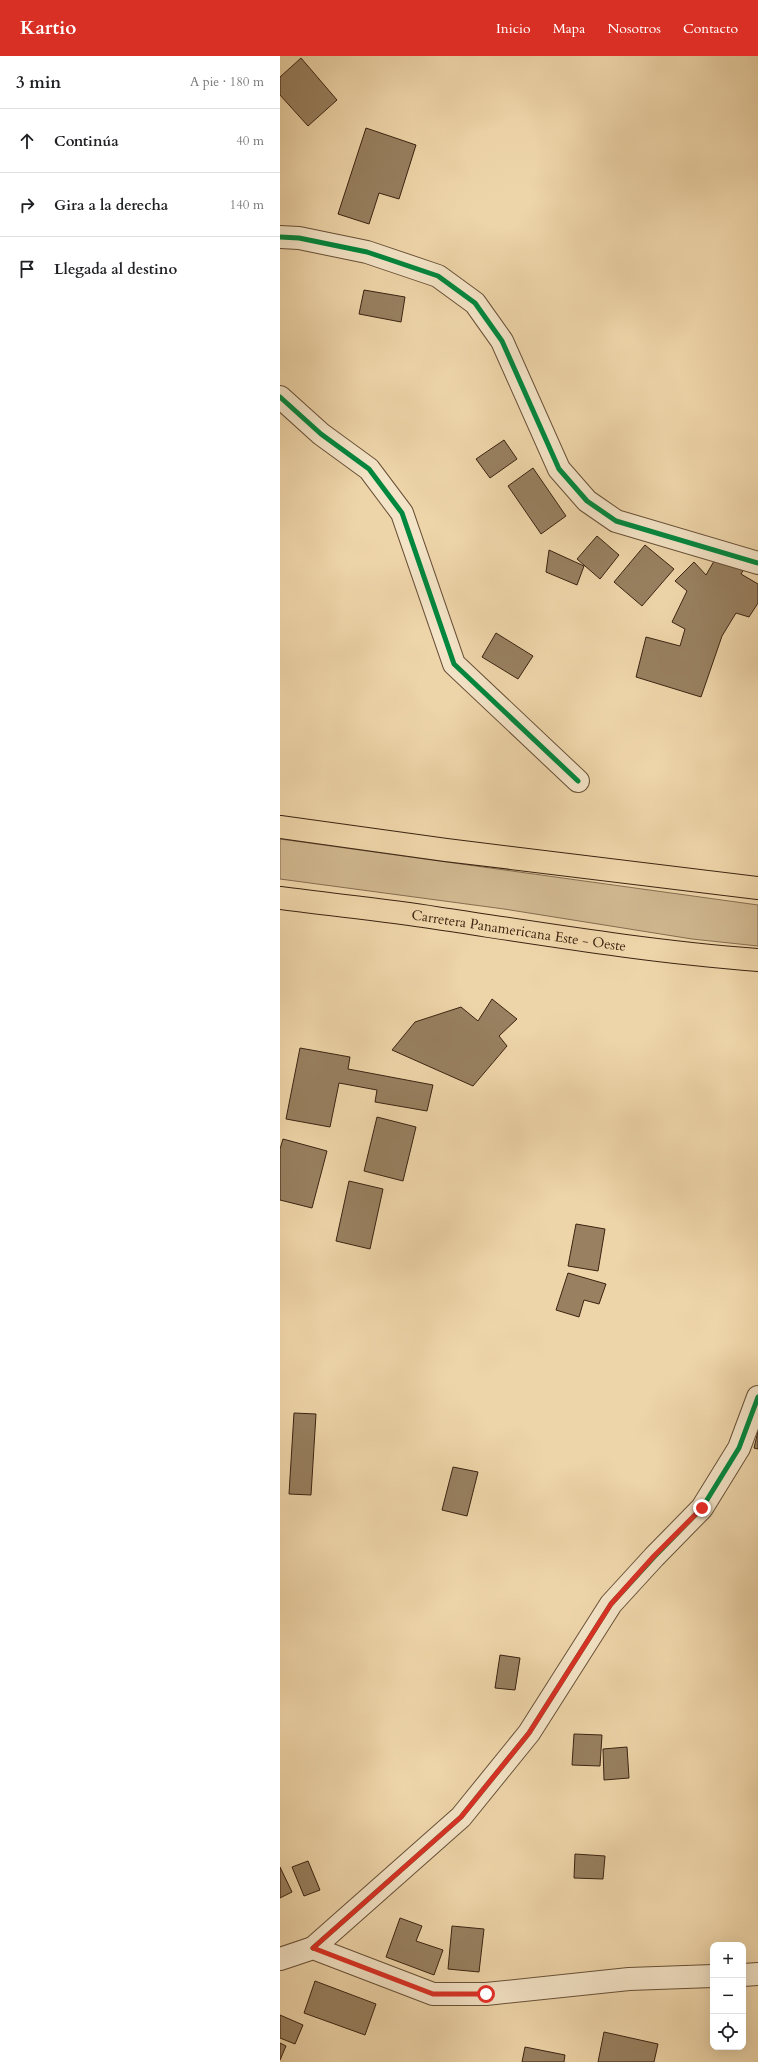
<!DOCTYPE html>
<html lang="es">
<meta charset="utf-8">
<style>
:root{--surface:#fff;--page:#f6f6f6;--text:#202124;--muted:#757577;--line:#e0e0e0;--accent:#d93025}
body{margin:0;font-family:Cardo,serif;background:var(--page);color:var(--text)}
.controls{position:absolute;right:12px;bottom:12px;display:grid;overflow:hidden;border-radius:8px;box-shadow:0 4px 16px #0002}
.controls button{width:36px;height:36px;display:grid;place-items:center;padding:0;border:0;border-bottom:1px solid var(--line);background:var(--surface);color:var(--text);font:20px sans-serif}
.stop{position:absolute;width:12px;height:12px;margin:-9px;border:3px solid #d93025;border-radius:50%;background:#fff}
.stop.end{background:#d93025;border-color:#fff;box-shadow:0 1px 4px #0008}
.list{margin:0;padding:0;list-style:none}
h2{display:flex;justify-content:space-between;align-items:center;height:52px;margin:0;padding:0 16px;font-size:17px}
h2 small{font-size:13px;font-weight:400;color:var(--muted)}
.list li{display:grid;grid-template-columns:26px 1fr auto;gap:12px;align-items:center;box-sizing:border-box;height:64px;padding:0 16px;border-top:1px solid var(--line)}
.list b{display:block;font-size:15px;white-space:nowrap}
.list em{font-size:13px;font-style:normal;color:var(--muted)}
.icon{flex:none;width:22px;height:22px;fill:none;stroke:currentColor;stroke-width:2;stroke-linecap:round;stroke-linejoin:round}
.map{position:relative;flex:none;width:478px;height:2006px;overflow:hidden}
header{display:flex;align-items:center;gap:24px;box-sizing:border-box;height:56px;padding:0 20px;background:var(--accent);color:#fff}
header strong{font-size:19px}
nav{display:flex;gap:22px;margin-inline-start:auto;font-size:14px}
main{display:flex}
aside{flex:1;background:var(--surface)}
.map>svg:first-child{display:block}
.green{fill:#d0b78f;stroke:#866d50}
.building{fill:#988060;stroke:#3b2311}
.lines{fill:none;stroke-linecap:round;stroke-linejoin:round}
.minor-casing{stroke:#685037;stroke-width:24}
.highway-casing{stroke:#3b2311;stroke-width:24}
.minor{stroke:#f4e4c7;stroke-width:22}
.highway{stroke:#eed5a9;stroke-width:22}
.cycleway-casing{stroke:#f4e4c7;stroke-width:8}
.cycleway{stroke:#00873e;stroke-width:5}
.route{stroke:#d93025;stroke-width:5}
.labels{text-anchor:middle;stroke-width:3.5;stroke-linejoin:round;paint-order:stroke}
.street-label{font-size:14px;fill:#3b2311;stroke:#f4e4c7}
</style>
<header>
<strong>Kartio</strong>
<nav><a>Inicio</a><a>Mapa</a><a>Nosotros</a><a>Contacto</a></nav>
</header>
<main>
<aside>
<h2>3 min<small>A pie · 180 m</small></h2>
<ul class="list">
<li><svg class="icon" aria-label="ahead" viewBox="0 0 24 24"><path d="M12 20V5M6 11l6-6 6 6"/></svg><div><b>Continúa</b></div><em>40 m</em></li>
<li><svg class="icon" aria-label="right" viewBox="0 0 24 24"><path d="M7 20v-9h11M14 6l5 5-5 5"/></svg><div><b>Gira a la derecha</b></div><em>140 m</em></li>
<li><svg class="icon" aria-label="arrive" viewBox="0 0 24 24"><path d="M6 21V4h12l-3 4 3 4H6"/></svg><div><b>Llegada al destino</b></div></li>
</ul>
</aside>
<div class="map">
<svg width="478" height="2006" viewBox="0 0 478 2006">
<rect width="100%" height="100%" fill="#eed5a9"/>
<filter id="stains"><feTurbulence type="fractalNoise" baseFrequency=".005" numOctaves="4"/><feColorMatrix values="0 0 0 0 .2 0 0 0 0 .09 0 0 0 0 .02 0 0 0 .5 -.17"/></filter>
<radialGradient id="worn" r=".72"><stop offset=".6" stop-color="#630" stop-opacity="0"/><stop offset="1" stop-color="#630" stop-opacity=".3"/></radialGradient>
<path class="green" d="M0,783L478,849V890L412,883L224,853L0,823Z"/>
<g class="building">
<path d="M21,2L57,44L28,70L0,39V21Z"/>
<path d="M86,72L136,89L119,143L99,137L89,168L58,158Z"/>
<path d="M84,234L125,241L121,266L79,258Z"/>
<path d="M224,384L237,403L210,422L196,403Z"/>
<path d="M253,412L286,460L261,478L228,430Z"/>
<path d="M317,480L339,499L320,523L297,503Z"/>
<path d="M365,489L394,513L362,550L334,526Z"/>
<path d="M269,494L304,510L297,529L266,516Z"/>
<path d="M437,500L465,511L461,518L478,528V547L469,561L456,557L442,580L421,641L356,621L366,581L400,590L405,573L392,566L407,535L395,525L414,506L426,519Z"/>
<path d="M216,577L253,600L238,623L202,601Z"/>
<path d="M212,943L237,963L219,980L227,990L193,1030L112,994L135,966L181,951L198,965Z"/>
<path d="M20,992L70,1001L68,1013L153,1029L147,1055L95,1046L97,1034L59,1027L50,1071L6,1063Z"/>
<path d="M97,1061L136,1071L123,1125L84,1115Z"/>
<path d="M3,1083L47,1095L32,1152L0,1144V1093Z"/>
<path d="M69,1125L103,1133L90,1193L56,1185Z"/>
<path d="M296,1168L325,1173L318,1215L288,1210Z"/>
<path d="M288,1217L326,1228L319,1248L304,1244L299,1261L276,1254Z"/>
<path d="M14,1357L36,1358L31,1439L9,1438Z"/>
<path d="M478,1375V1393L474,1392Z"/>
<path d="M173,1411L198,1416L187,1460L162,1454Z"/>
<path d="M220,1599L240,1602L235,1634L215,1632Z"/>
<path d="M294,1678L322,1679L320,1710L292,1709Z"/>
<path d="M347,1691L349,1722L324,1724L323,1693Z"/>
<path d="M295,1798L325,1800L323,1823L294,1822Z"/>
<path d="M28,1805L40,1834L24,1840L12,1811Z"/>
<path d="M0,1811L12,1836L0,1842Z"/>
<path d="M120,1862L142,1870L136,1885L163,1894L154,1919L106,1901Z"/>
<path d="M172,1870L204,1873L199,1916L168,1913Z"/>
<path d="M35,1925L96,1948L85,1979L24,1957Z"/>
<path d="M0,1959L23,1969L15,1988L0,1982Z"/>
<path d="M324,1976L378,1988L374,2006H318Z"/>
<path d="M0,1987L6,1990L0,2004Z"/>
<path d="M245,1991L285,1999L284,2006H242Z"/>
</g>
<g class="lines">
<defs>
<g id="minor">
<path d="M0,181L19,182L87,196L158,220L195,247L222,285L279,413L307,445L336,465L478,507"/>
<path d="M0,341L41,378L89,413L122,457L174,608L298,725"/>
<path d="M33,1892L181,1761L249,1677L331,1548L374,1501L422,1452L459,1392L478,1341"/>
<path d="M0,1903L33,1892L153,1938H206L349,1923L433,1920"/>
<path d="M463,1919L478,1918"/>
</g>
<g id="highway">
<path d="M0,771L166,794L478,832"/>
<path id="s1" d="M0,842C52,849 105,854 156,862C263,878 370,896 478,904"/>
</g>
</defs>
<use href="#minor" class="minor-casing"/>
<use href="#highway" class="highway-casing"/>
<use href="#minor" class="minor"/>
<use href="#highway" class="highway"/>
<defs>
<g id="cycleway">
<path d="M0,181L19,182L87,196L158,220L195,247L222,285L279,413L307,445L336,465L478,507"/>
<path d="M0,341L41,378L89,413L122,457L174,608L298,725"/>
<path d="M33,1892L181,1761L249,1677L331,1548L374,1501L422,1452L459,1392L478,1341"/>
</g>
</defs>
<use href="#cycleway" class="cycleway-casing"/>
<use href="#cycleway" class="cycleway"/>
</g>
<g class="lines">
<path class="route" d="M206,1938H153L33,1892L181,1761L249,1677L331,1548L374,1500L422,1452"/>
</g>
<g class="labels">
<g class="street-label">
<text dy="5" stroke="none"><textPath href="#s1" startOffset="241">Carretera Panamericana Este - Oeste</textPath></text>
</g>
</g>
<rect width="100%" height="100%" filter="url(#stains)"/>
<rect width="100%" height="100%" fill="url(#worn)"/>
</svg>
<div class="controls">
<button>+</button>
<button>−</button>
<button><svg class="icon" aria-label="locate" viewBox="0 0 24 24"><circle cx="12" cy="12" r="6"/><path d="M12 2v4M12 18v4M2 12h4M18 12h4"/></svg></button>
</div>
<div class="stop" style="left:206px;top:1938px"></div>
<div class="stop end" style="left:422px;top:1452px"></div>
</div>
</main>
